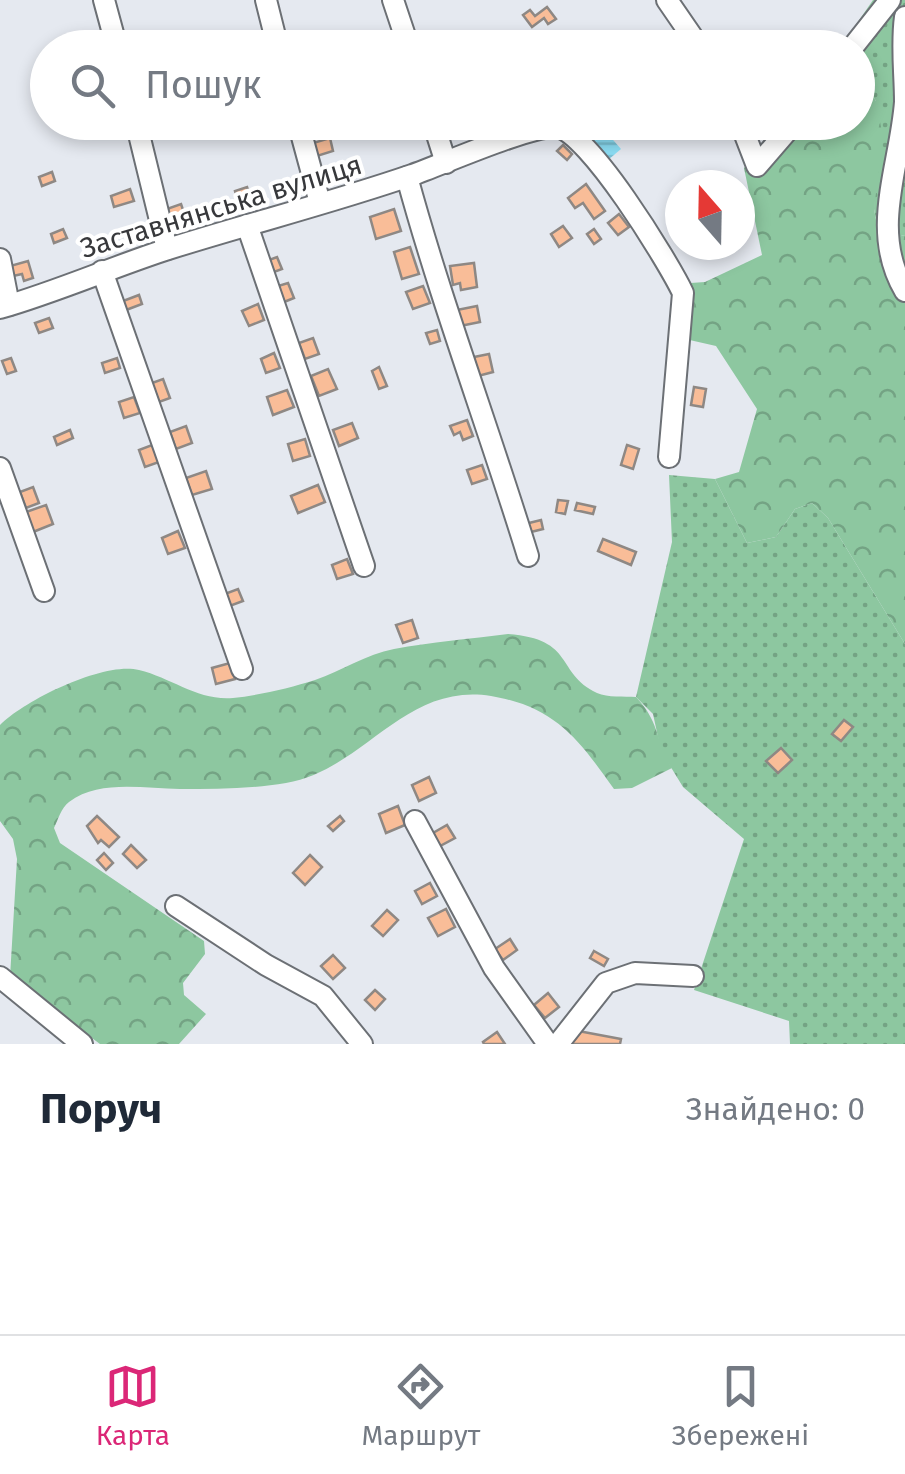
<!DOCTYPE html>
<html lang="uk">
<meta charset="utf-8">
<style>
:root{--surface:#fff;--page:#f6f6f7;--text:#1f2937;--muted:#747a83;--line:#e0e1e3;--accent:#db2777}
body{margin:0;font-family:"Fira Sans",sans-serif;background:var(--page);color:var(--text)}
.compass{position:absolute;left:665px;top:170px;width:90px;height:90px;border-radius:50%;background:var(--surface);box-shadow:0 5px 15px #0003;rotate:340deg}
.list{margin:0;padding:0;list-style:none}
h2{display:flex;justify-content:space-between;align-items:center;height:130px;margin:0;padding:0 40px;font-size:42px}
h2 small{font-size:32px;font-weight:400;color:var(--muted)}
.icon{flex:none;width:55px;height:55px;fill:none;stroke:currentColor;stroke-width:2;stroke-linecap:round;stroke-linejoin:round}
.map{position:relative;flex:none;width:905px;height:1044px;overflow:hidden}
.search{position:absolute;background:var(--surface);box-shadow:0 5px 15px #0003;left:30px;right:30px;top:30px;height:110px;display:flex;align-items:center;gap:25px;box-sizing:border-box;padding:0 35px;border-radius:55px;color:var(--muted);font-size:38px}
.sheet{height:290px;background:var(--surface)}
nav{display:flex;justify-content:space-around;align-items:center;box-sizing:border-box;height:140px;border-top:2px solid var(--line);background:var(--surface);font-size:28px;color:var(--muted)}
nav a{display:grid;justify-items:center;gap:5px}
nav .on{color:var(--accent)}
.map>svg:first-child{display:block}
.grass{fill:url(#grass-dots)}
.forest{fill:url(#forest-crowns)}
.water{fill:url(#water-rules)}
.building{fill:#f9bd98;stroke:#8e8884;stroke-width:2.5}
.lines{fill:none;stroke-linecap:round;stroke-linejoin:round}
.minor-casing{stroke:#6c7075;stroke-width:24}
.minor{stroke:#fff;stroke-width:20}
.labels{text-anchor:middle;stroke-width:8;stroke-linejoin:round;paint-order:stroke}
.street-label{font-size:28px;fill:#37383b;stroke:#fff}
</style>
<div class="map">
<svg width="905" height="1044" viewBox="0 0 905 1044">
<defs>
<pattern id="grass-dots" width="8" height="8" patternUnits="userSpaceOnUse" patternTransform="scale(2.5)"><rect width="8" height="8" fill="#8dc7a0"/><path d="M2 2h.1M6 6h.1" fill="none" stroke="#74a384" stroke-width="1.8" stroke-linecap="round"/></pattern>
<pattern id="forest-crowns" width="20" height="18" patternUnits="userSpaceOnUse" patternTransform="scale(2.5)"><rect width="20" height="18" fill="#8dc7a0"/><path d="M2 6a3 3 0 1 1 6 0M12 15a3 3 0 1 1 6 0" fill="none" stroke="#74a384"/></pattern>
<pattern id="water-rules" width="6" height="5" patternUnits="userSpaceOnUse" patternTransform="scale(2.5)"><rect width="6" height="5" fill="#8cdef5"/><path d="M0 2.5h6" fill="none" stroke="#79bfd3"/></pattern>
</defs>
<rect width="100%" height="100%" fill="#e5e9f0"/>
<g class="grass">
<path d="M873,0H905V235L880,241L874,209L876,101L858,74V48H840Z"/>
<path d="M669,475L715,479L747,543L776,537L795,509L812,503L828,518L905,644V1044H790L789,1021L694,990L744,839L683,787L661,751L653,714L636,697L672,542Z"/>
</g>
<g class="forest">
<path d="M858,74L876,101L883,137L874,209L880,241L905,235V644L828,518L812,503L795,509L776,537L747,543L715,479L739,472L757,409L716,346L672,336L676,284L705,282L762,255L744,168L781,123L858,122Z"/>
<path d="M508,634C576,639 555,673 597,693C608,698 624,696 636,697C660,722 655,740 672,768L632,788L614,789C579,740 556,707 491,696C404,682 364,770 286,783C252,789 214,789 180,789C144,789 100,779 69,802C61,808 58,820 54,828L60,843L204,941L205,954L183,983L184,995L206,1014L179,1044H100L10,977L17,859L13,839L0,821V725C25,700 104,661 139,670C172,678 198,701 233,698C260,695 290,688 315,680C342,671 366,654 394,649C431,642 470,639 508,634Z"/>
</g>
<path class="water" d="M590,123L600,125L621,149L608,160L581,133V129Z"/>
<g class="building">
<path d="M547,7L556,19L548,24L544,18L532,27L523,15L530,10L535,16Z"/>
<path d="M282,122L286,132L272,137L268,127Z"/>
<path d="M330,138L333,151L317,156L313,143Z"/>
<path d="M563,145L572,154L567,160L557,151Z"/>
<path d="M52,172L55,181L42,186L39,177Z"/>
<path d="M586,184L605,211L594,219L583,203L575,208L568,198Z"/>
<path d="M247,187L253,206L240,210L235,191Z"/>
<path d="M130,189L134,201L114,207L111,196Z"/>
<path d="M181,204L186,219L175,222L177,226L170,228L164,210Z"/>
<path d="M394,209L401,231L376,239L370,217Z"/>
<path d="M619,214L629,227L618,235L608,223Z"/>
<path d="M563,226L572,238L559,247L551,234Z"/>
<path d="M63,229L67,238L54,243L51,234Z"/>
<path d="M594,229L601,239L594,244L587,234Z"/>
<path d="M410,247L419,274L402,279L394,252Z"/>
<path d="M277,257L282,269L274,272L269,260Z"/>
<path d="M28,261L33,278L24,281L22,274L13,276L10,266Z"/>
<path d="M474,263L477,287L461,290L460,283L453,285L450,266Z"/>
<path d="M288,283L294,298L284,302L278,286Z"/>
<path d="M423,286L430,303L413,309L406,292Z"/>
<path d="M139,295L142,304L126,310L123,301Z"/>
<path d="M258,304L264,320L249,326L242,311Z"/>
<path d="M477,306L480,322L460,326L457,310Z"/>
<path d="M49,318L53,328L39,333L35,323Z"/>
<path d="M437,330L440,341L430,344L426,333Z"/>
<path d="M313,338L319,354L305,359L299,343Z"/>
<path d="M274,353L280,368L266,373L261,359Z"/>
<path d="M489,354L493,372L478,376L474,357Z"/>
<path d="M11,358L16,371L7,374L2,361Z"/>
<path d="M117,358L120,368L105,373L102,363Z"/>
<path d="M379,367L387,386L379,389L372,371Z"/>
<path d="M328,369L337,389L319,396L311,376Z"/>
<path d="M163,379L170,398L159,402L152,383Z"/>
<path d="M694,387L706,389L703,407L691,405Z"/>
<path d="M287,390L294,407L273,415L267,397Z"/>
<path d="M134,397L140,413L124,418L119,402Z"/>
<path d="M467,420L473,436L463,440L460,432L454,435L450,426Z"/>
<path d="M352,423L358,438L339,446L333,430Z"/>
<path d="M186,426L192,443L176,449L170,432Z"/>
<path d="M70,430L73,438L57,445L54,437Z"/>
<path d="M305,439L310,456L293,461L288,444Z"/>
<path d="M152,445L159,462L145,467L139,450Z"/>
<path d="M627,445L639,449L633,469L621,465Z"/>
<path d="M482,465L487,479L472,484L467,470Z"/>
<path d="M206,471L212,489L192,495L186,478Z"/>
<path d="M318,485L325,502L298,513L291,496Z"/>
<path d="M33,487L39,503L26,508L20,492Z"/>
<path d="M558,500L568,501L565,514L556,512Z"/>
<path d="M577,503L595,507L593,514L575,510Z"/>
<path d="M46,505L53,524L33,532L26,512Z"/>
<path d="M541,520L543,529L527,533L525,524Z"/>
<path d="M178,531L185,548L168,554L162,538Z"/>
<path d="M603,539L636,552L631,565L598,551Z"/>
<path d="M347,559L353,574L337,579L332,565Z"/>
<path d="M238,589L243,601L227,607L222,595Z"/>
<path d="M412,620L418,638L403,643L396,625Z"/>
<path d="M230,663L235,679L216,684L212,668Z"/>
<path d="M844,720L853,727L841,741L832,734Z"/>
<path d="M781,748L792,760L778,773L766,761Z"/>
<path d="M429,777L436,793L419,801L412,785Z"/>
<path d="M398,806L405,825L386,833L379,814Z"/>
<path d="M97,816L119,837L109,847L101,840L98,843L87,826Z"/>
<path d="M340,816L344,821L333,831L328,826Z"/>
<path d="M447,825L455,838L440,846L433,833Z"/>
<path d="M131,845L146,860L137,868L123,854Z"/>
<path d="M104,853L113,863L106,870L97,860Z"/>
<path d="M310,855L322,867L305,885L293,873Z"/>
<path d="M430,883L437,896L422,904L415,891Z"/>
<path d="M446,909L455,927L438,936L428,918Z"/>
<path d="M387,910L398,920L383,936L372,926Z"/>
<path d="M510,939L517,950L503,960L495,949Z"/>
<path d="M594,951L608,959L604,966L590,958Z"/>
<path d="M333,955L345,968L333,979L321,966Z"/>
<path d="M375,990L385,999L375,1010L365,1000Z"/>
<path d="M548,993L559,1007L545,1018L534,1005Z"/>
<path d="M573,1030L621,1039L620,1044H570Z"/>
<path d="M497,1032L505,1044H484L483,1042Z"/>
</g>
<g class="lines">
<defs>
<g id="minor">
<path d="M104,0L117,48"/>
<path d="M266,0L278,48"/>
<path d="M393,0L409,48"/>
<path d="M667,0L700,48"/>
<path d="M905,17C901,45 905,74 905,102C900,167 869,231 905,291"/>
<path d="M852,48L890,0"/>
<path d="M136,122L167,249"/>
<path d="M298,122L320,203"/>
<path d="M433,122L446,163"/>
<path d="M740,122L757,166L795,122"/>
<path d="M407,177C442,305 489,429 528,556"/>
<path d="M247,225L364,566"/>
<path d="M0,259L9,305"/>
<path d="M102,271L242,669"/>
<path d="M0,308C56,292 110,268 165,250C247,224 331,203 412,175C441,165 531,125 556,127C587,129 669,263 683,293L669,457"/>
<path d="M0,468L44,591"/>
<path d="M415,821L494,968L548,1044"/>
<path d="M176,906L266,965L323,996L362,1044"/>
<path d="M0,977L82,1044"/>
<path d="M558,1044L606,983L635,973L693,976"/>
</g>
</defs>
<use href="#minor" class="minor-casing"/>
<use href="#minor" class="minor"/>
</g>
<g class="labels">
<g class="street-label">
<text transform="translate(221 206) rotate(-17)" y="10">Заставнянська вулиця</text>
</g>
</g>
</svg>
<svg class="compass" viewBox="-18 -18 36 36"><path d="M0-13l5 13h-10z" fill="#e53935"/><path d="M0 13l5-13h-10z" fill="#747a83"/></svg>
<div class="search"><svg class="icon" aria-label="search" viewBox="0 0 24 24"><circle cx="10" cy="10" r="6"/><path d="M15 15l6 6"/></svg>Пошук</div>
</div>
<section class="sheet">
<h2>Поруч<small>Знайдено: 0</small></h2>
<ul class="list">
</ul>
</section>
<nav>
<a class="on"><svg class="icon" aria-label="map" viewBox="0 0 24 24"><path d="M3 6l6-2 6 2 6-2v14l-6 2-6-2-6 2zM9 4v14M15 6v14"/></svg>Карта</a>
<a><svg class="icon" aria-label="directions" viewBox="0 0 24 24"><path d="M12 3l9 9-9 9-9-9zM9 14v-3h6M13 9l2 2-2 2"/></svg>Маршрут</a>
<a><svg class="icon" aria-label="saved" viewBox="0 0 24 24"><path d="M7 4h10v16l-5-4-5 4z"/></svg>Збережені</a>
</nav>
